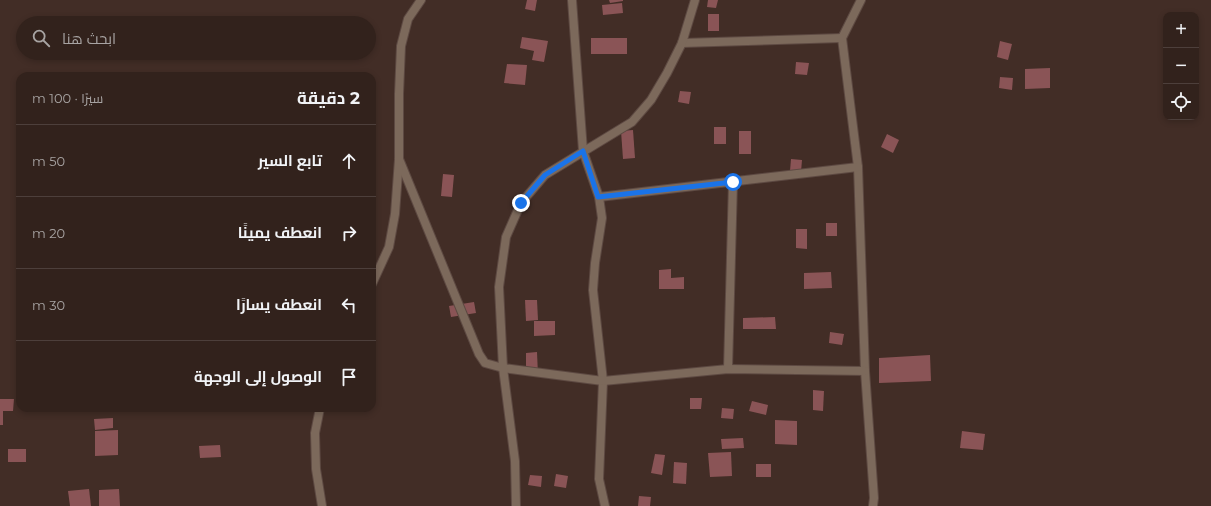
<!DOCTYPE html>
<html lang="ar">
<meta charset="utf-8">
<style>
:root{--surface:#32221c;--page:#3a2a25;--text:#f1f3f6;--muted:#a8a4a3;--line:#4d3f3b}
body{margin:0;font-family:Montserrat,Cairo,sans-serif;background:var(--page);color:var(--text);direction:rtl}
.controls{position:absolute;right:12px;top:12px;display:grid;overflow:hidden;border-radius:8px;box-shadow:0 2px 6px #0003}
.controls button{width:36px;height:36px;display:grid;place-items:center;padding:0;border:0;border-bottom:1px solid var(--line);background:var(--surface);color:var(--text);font:20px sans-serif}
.stop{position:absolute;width:12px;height:12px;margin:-9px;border:3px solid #1a73e8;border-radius:50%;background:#fff}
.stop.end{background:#1a73e8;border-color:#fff;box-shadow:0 1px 4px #0008}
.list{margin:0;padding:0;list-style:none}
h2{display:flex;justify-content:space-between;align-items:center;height:52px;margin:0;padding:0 16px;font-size:17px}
h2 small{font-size:13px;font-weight:400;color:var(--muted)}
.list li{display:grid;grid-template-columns:26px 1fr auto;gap:12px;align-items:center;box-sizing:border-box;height:72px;padding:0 16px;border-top:1px solid var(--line)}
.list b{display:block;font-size:15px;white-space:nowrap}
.list em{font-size:13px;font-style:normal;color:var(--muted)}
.icon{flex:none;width:22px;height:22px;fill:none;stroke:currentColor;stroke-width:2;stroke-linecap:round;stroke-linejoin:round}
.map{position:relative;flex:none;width:1211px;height:506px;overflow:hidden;direction:ltr}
.search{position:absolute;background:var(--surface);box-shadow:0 2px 6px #0003;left:16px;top:16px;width:360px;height:44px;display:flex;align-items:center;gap:10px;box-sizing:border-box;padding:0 14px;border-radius:22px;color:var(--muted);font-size:15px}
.panel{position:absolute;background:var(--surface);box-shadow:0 2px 6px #0003;left:16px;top:72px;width:360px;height:340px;border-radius:12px;direction:rtl}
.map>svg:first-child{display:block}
.building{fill:#8a5456}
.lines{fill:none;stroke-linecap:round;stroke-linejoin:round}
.street-casing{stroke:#5d4942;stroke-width:10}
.street{stroke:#7c695b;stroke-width:8}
.route{stroke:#1a73e8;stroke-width:5}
</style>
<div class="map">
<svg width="1211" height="506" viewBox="0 0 1211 506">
<rect width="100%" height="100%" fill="#422d26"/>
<g class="building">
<path d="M527,0H537L535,11L525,9Z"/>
<path d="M609,0H623V1L610,3Z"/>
<path d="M708,0H718L716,8L707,7Z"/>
<path d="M622,3L623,13L603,15L602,5Z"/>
<rect x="708" y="14" width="11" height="17"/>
<path d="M522,37L548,41L544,62L532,60L534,51L520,48Z"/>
<rect x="591" y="38" width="36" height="16"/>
<path d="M1000,41L1012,44L1008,60L997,57Z"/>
<path d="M796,62L809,63L807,75L795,74Z"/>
<path d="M507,64L527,65L525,85L504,83Z"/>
<path d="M1050,68V88L1025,89V69Z"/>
<path d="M1000,77L1013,78L1012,90L999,88Z"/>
<path d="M680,91L691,92L689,104L678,102Z"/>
<rect x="714" y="127" width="12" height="17"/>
<path d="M633,130L635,158L623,159L621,131Z"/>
<rect x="739" y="131" width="12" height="23"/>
<path d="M887,134L899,140L893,153L881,147Z"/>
<path d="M791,159L802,160L801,172L790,171Z"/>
<path d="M443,174L454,175L452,197L441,196Z"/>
<rect x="826" y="223" width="11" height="13"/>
<path d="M796,229H807V249L796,248Z"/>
<path d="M671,269V278L684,277V289H659V270Z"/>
<path d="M831,272L832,288L804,289V273Z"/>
<path d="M525,300H537L538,320L526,321Z"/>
<path d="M474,302L476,313L451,317L449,306Z"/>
<path d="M775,317L776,329H743V318Z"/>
<path d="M534,321H555V335L534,336Z"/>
<path d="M830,332L844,334L842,345L829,343Z"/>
<path d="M537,352L538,375L526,376V353Z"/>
<path d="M930,355L931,381L879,383V358Z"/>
<path d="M813,390L824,391L823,411L813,410Z"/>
<path d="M690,398H702L701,409H690Z"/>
<path d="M0,399H14L13,411H3V425H0Z"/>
<path d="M752,401L768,405L766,415L749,411Z"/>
<path d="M722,408L734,409L733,419L721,418Z"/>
<path d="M113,418V428L95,430L94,419Z"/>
<path d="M775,420L797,421V445L775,444Z"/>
<path d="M118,430V455L95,456V431Z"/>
<path d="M962,431L985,434L983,450L960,448Z"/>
<path d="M743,438L744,448L722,449L721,439Z"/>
<path d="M220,445L221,457L200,458L199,446Z"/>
<rect x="8" y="449" width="18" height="13"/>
<path d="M731,452L732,476L710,477L708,453Z"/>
<path d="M655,454L665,455L662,475L651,473Z"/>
<path d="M674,462L687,463L686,484L673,483Z"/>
<rect x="756" y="464" width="15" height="13"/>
<path d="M556,474L568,476L566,488L554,486Z"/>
<path d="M530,475L542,476L541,487L528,485Z"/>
<path d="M89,489L91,506H70L68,491Z"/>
<path d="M119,489L120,506H99V490Z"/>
<path d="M639,496L651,497L650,506H638Z"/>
</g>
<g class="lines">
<defs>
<g id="street">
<path d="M572,0L583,151L599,197L602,218L595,263L593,290L603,381L599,479L605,506"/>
<path d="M861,0L842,38L858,167L865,371L874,498L873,506"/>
<path d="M682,43L842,38"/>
<path d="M399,159L479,354L485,363L503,368L603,381L728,369L865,371"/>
<path d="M599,197L858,167"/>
<path d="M372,284L389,247L395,214L399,159V94L401,46L408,19L421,0"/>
<path d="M728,369L733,182"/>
<path d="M320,408L315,433L316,469L322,506"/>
<path d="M516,506L515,461L503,368L499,287L506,237L521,203L545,175L632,122L651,100L667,73L682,43L695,0"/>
</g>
</defs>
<use href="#street" class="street-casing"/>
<use href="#street" class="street"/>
</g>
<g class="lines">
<path class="route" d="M521,203L545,175L583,151L598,197L733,182"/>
</g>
</svg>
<div class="controls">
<button>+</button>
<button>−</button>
<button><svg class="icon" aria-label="locate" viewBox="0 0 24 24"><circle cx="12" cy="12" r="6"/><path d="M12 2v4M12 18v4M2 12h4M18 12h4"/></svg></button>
</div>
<div class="stop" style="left:733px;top:182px"></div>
<div class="stop end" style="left:521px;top:203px"></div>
<div class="search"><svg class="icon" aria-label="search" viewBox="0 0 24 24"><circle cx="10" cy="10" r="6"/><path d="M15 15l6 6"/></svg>ابحث هنا</div>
<section class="panel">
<h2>2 دقيقة<small>سيرًا · 100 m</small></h2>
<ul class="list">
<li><svg class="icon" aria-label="ahead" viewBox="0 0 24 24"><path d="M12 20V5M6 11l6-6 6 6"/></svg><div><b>تابع السير</b></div><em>50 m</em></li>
<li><svg class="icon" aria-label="right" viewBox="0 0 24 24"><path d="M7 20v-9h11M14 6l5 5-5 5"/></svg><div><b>انعطف يمينًا</b></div><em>20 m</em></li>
<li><svg class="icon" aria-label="left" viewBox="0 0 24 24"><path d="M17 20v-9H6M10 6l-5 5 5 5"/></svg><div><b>انعطف يسارًا</b></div><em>30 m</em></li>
<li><svg class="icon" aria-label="arrive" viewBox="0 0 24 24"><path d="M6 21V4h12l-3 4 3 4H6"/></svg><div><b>الوصول إلى الوجهة</b></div></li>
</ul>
</section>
</div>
